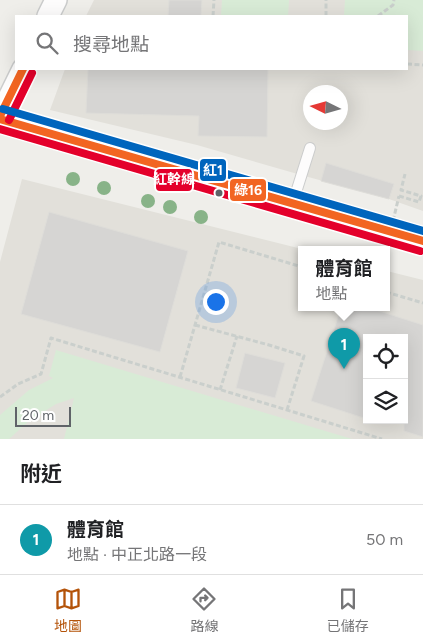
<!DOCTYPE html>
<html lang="zh-TW">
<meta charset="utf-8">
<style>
:root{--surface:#fff;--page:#f2f2f2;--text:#202124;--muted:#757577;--line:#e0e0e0;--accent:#b45309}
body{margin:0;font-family:Figtree,"Noto Sans TC",sans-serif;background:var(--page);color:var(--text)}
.controls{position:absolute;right:15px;bottom:15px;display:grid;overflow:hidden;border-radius:0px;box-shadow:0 5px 20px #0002}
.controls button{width:45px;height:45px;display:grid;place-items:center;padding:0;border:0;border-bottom:1px solid var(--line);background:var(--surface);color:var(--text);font:25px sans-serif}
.compass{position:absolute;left:303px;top:85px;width:45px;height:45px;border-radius:50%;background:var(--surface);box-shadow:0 5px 20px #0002;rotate:275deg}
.scale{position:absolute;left:15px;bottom:12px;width:56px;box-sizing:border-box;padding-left:5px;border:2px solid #5f6368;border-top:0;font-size:14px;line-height:18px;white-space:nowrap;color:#5f6368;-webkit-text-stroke:4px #fff;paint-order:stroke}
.you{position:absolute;left:215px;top:301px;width:18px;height:18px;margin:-12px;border:4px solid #fff;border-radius:50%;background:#1a73e8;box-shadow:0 0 0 8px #1a73e833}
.badge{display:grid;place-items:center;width:32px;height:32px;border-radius:50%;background:var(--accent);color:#fff;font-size:16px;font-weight:700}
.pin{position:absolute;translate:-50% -41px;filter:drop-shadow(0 1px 2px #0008)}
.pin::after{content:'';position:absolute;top:26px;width:18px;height:15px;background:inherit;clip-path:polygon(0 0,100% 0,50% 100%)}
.popup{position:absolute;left:298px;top:246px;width:92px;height:65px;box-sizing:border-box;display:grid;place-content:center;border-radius:0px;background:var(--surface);filter:drop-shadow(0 1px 4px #0005);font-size:16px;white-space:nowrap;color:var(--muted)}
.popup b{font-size:19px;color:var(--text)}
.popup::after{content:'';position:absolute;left:50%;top:100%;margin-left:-10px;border:10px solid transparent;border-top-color:var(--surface)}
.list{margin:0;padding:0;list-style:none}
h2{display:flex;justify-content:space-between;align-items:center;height:65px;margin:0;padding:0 20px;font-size:21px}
h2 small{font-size:16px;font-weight:400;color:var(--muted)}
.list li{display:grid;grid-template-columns:32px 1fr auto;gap:15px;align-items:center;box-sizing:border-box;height:70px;padding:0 20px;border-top:1px solid var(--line)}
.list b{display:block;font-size:19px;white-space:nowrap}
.list p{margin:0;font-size:16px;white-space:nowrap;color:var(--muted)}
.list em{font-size:16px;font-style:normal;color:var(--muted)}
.icon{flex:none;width:28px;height:28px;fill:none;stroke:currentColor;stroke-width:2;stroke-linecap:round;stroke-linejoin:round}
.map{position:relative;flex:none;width:423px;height:439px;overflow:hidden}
.search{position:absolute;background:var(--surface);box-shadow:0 5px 20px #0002;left:15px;right:15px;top:15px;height:55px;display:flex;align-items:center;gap:12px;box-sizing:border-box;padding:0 18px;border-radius:0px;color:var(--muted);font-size:19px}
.sheet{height:135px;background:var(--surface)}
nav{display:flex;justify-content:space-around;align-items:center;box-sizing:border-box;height:70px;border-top:1px solid var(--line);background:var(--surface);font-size:14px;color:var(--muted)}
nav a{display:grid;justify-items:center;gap:2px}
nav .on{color:var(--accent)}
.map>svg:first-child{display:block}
.education{fill:#e2e0da;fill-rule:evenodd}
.green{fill:#d8ebd6}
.building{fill:#d6d5d3;stroke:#deddd9}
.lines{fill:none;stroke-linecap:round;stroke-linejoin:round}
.lane-casing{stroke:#cbcccc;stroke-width:12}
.street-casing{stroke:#cbcccc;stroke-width:24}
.secondary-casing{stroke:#cacacb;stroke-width:30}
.path{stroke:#cacfcc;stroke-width:3;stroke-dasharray:5 2.5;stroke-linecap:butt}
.lane{stroke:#fdfcfc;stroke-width:10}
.street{stroke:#fdfcfc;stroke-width:21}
.secondary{stroke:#fdfcfc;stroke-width:28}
.path-bridge{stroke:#cacfcc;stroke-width:3;stroke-dasharray:5 2.5;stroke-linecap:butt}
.bus-1-casing{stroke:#fff;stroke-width:11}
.bus-2-casing{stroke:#fff;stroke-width:11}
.bus-3-casing{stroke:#fff;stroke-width:11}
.bus-1{stroke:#f26522;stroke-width:8}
.bus-2{stroke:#e4002b;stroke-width:8}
.bus-3{stroke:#0065bd;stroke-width:8}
.tree{fill:#88b388}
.bus-dot{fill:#5f6368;stroke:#fff;stroke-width:2}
.line-badge{stroke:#fff;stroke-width:2}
.badge-label{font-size:14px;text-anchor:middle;font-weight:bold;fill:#fff}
</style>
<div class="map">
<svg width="423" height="439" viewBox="0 0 423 439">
<rect width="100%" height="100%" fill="#efeeea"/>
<g class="education">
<path d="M94,0H423V211L389,199L301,175L197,145L50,110L65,69H407V16H86ZM310,92H340V122H310Z"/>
<path d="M22,179L306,250H302V308H386L387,271L423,280V439H0V262ZM367,338H404V420H367Z"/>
</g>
<g class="green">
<path d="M222,0H289L288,16H221Z"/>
<path d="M345,0H423V51L407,50V16H344Z"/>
<path d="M56,350L352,439H64L74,398L56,404L29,421L9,439H0V415L29,390L53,378L49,376Z"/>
</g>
<g class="building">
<path d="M169,0H202L201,16H168Z"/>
<path d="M88,69H268L267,137L198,136L199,116L86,113Z"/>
<path d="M326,163L394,184L389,199L321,181Z"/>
<path d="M49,212L188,251L160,352L21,314Z"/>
<path d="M341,308H370L423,325V437L404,431V338H367V419L311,401Z"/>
<path d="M245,353L285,363L275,398L236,388Z"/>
</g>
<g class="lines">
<defs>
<path id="lane" d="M293,202L310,148"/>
<g id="street">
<path d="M48,16L56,0"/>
<path d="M0,116L23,69"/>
</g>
<path id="secondary" d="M0,119L423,241"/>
</defs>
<use href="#lane" class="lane-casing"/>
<use href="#street" class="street-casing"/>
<use href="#secondary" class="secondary-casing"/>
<g class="path">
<path d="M213,16L214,0"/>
<path d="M326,16V0"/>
<path d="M378,16L393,5L394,0"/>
<path d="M407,64L423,65"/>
<path d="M399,196L419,202L421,196L401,190L405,174"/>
<path d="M386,292L423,303"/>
<path d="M195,325L269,345L304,356L287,410"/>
<path d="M180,377L219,242L302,267"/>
<path d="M220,390L237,336"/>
<path d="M0,397L18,384L41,374L51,338L382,439"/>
</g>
<use href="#lane" class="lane"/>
<use href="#street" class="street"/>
<use href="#secondary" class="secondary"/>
<path class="path-bridge" d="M386,250L399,196"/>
<defs>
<g id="bus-1">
<path d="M0,116L23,69"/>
<path d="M0,119L423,241"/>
</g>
<g id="bus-2">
<path d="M9,120L32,73"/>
<path d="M0,129L420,251"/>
</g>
<path id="bus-3" d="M3,109L423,231"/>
</defs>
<use href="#bus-1" class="bus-1-casing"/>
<use href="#bus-2" class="bus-2-casing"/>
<use href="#bus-3" class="bus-3-casing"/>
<use href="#bus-1" class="bus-1"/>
<use href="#bus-2" class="bus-2"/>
<use href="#bus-3" class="bus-3"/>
</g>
<g class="tree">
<circle cx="73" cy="179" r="7"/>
<circle cx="104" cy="188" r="7"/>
<circle cx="148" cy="201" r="7"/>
<circle cx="170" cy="207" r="7"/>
<circle cx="201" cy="217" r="7"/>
</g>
<circle class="bus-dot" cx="219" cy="193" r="4.5"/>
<g class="line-badge">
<rect x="199" y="158" width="28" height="24" rx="5" fill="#0065bd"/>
<rect x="155" y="168" width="38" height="24" rx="5" fill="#e4002b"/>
<rect x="229" y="178" width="38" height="24" rx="5" fill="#f26522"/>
</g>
<g class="badge-label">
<text x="213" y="175">紅1</text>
<text x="174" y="184">紅幹線</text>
<text x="248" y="195">綠16</text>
</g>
</svg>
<div class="controls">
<button><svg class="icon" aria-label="locate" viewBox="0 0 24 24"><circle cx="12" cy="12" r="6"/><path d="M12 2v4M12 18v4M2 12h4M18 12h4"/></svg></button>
<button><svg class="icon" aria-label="layers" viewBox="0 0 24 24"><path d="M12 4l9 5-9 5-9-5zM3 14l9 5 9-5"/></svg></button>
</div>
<svg class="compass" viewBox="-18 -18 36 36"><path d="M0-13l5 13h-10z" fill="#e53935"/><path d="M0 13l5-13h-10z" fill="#757577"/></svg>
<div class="scale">20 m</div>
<div class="you"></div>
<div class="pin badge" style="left:344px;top:369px;background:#0f9aa8">1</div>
<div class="popup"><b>體育館</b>地點</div>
<div class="search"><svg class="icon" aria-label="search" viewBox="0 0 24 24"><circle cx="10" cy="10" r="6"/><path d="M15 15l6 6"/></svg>搜尋地點</div>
</div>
<section class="sheet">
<h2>附近<small></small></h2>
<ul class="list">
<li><span class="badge" style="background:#0f9aa8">1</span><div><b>體育館</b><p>地點 · 中正北路一段</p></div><em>50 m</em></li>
</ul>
</section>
<nav>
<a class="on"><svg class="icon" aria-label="map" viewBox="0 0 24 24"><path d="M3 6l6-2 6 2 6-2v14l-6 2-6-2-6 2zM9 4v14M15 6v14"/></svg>地圖</a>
<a><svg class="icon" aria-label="directions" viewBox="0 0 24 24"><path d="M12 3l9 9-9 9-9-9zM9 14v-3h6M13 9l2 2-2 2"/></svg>路線</a>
<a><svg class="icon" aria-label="saved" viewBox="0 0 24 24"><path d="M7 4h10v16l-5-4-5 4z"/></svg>已儲存</a>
</nav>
